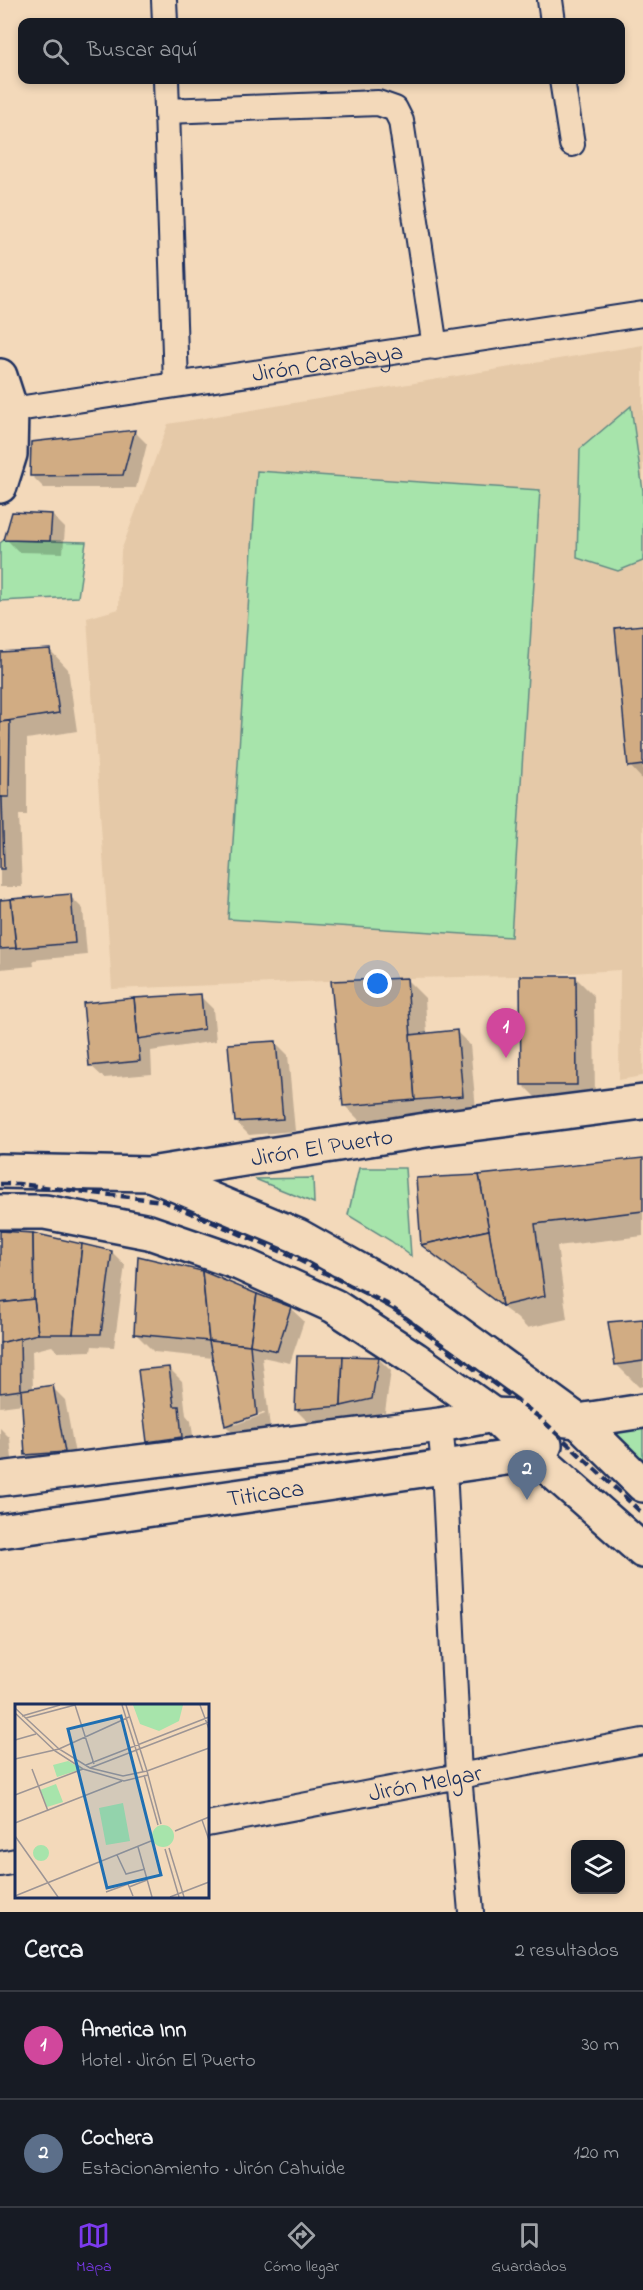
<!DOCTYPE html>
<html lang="es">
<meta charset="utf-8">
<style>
:root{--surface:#171b24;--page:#20242c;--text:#f1f3f6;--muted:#9ea1a6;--line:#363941;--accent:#7c3aed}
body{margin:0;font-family:"Indie Flower",sans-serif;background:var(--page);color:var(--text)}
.controls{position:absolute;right:18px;bottom:18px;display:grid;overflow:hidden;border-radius:12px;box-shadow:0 3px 9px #0003}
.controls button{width:54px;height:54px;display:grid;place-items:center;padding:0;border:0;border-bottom:2px solid var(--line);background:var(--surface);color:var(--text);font:30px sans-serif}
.you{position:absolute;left:378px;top:984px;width:21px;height:21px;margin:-15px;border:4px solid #fff;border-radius:50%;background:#1a73e8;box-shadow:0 0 0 9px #1a73e833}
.badge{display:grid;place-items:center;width:39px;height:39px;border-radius:50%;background:var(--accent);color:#fff;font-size:20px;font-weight:700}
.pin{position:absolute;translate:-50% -50px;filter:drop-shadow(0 2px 3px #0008)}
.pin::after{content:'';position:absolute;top:32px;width:21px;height:18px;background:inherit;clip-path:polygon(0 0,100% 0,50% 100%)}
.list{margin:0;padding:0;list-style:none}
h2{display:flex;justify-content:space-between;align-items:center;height:78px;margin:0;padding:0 24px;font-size:26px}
h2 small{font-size:20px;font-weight:400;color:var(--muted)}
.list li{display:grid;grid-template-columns:39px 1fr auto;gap:18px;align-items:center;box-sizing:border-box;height:108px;padding:0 24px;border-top:2px solid var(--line)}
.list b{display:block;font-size:22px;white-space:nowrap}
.list p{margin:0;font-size:20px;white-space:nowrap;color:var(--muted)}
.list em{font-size:20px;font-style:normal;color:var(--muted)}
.icon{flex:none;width:33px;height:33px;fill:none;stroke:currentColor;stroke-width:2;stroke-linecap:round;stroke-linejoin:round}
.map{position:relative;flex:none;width:643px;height:1912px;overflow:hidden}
.search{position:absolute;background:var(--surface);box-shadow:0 3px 9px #0003;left:18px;right:18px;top:18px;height:66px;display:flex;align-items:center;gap:15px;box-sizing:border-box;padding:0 21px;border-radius:12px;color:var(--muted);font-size:22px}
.sheet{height:294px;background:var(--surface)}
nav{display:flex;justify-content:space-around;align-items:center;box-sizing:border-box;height:84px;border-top:2px solid var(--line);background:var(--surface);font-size:16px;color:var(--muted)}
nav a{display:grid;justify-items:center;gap:3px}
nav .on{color:var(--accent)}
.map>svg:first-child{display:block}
.built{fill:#e5c9a8}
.green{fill:#a7e4ab;stroke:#618a84;stroke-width:1.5}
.shadow{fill:#0003;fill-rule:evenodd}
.building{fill:#d1ac83;stroke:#1b2f5e;stroke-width:1.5}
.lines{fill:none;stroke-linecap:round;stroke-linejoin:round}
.street-casing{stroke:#1b2f5e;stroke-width:28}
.secondary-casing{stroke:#1b2f5e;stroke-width:38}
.street{stroke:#f3d9ba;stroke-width:24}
.secondary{stroke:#f3d9ba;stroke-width:33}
.rail{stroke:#1b2f5e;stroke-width:4.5;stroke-dasharray:9 4.5;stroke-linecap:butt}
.labels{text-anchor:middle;stroke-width:4.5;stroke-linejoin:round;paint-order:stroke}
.street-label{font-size:24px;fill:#1b2f5e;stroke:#f3d9ba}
.inset-road{fill:none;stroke:#9d9595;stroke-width:1.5}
.view{fill:#1f6fb2;fill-opacity:0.15;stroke:#1f6fb2;stroke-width:3}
.inset-edge{fill:none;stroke:#1b2f5e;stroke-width:3}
</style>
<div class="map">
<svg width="643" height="1912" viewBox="0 0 643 1912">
<rect width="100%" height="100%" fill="#f3d9ba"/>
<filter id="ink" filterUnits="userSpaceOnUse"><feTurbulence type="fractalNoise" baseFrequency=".0167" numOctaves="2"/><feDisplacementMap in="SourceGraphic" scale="12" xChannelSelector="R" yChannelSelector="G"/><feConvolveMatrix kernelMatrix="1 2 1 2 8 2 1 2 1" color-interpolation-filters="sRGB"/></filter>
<g filter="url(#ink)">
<path class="built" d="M643,345V1076L619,1080L620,970L520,976L407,978L112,989L87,618L119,609L121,551L168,424Z"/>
<g class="green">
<path d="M631,406L643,491V561L618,571L577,558L580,449Z"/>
<path d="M257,471L540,490L511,937L228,919Z"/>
<path d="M4,540L86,542L78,597L0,601V543Z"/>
<path d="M359,1168H405L411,1256L391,1241L348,1215Z"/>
<path d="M313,1178L314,1203L255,1179Z"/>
<path d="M643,1422V1475L587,1426Z"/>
</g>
<g class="shadow">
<path d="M134,431L147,444L136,488H44L31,475Z"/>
<path d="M52,515L65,528L63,553L19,552L6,539Z"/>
<path d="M643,627V780L630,766Z"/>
<path d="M50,650L68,669L77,731L27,739V815H19L22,887H0V654Z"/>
<path d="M70,896L83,909L87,955L33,960L34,966L0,969V902Z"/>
<path d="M575,977L594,996L595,1103H541L523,1085Z"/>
<path d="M406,979L425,998L427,1035L457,1032L470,1045L476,1109L433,1112V1118L363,1124L344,1105Z"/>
<path d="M200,996L213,1009L216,1041L151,1051L152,1074L104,1078L90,1065L85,1004Z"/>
<path d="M275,1042L288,1055L295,1131L249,1135L236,1122Z"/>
<path d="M643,1160V1236L557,1246L567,1319L527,1328L517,1318L436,1258L422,1244L479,1176Z"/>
<path d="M0,1232L112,1252L125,1265L114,1347L92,1346L91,1351L58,1352L52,1346L32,1351L33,1390L52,1387L65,1400L77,1465L39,1468L26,1455L23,1404L0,1407Z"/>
<path d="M290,1308L304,1321L290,1363L262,1357L270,1428L239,1439L226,1426L213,1358L154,1352L136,1334ZM264,1412L265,1414L234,1425V1422Z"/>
<path d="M643,1321V1386L639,1387L616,1364Z"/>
<path d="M378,1358L391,1371L385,1412L354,1419L309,1423L296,1410Z"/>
<path d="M169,1368L182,1381L186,1415L191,1421L195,1450L161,1454L148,1441Z"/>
<path d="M0,1428L10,1438L13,1469L0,1470Z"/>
</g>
<g class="building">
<path d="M135,430L123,475L30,476L31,442Z"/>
<path d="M12,512L52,514L50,541L4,540Z"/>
<path d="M643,625V765L628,767L615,628Z"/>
<path d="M50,649L59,713L0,722V652Z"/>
<path d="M10,721L9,797H0V722Z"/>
<path d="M0,797H2L4,869H0Z"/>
<path d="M71,894L75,943L16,948L11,899Z"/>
<path d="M11,899L16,948L0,949V900Z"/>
<path d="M520,976H576L577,1085H521Z"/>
<path d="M407,978L415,1100L343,1106L331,981Z"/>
<path d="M201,994L204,1029L138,1039L134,998Z"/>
<path d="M134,998L140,1061L89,1066L83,1003Z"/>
<path d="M457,1030L463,1096L415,1100L410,1035Z"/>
<path d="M276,1041L283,1119L235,1122L228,1044Z"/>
<path d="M643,1158V1211L535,1224L545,1296L502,1306L479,1175Z"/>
<path d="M479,1175L489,1230L421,1245L416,1178Z"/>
<path d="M489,1230L502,1306L421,1245Z"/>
<path d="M0,1231L33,1233L34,1299L0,1303Z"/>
<path d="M33,1233L82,1244L73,1334H38L34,1299Z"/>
<path d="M82,1244L112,1251L101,1334H73Z"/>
<path d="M138,1256L202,1271L209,1341L134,1334Z"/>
<path d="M202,1271L257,1294L250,1345L209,1341Z"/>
<path d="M257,1294L291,1307L277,1351L250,1345Z"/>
<path d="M34,1299L38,1334L0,1343V1303Z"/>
<path d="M643,1319V1361L615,1365L608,1322Z"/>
<path d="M20,1338L21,1390L0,1393V1343Z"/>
<path d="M209,1341L250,1345L257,1415L225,1426Z"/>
<path d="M297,1356H343L341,1406L295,1410Z"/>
<path d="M343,1356L379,1357L372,1399L341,1406Z"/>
<path d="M169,1367L174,1406H179L182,1437L147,1442L138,1370Z"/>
<path d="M53,1385L65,1452L25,1455L21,1390Z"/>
</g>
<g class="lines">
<defs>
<g id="street">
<path d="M164,0L165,22"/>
<path d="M550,0L553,22"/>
<path d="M166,80L176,384"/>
<path d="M562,80L572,144"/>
<path d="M167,111L378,103L395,109L401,121L435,347"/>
<path id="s1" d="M11,410L643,314"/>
<path d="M440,1425L444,1467L459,1775L471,1912"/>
<path id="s2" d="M207,1824L643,1741"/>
<path d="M0,1864L16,1861"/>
</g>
<g id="secondary">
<path d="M0,376L11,410L10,454L0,486"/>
<path id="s3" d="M0,1171L150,1174L432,1129L643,1102"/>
<path d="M150,1174L298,1236L412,1300L578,1421L643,1485"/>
<path d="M0,1212H45L149,1232L239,1263L334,1306L415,1359L493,1415L533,1454L643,1551"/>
<path d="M0,1479L440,1425L493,1415L539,1417L578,1421L643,1411"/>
<path id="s4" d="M0,1531L533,1454L545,1445"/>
</g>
</defs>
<use href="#street" class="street-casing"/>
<use href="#secondary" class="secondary-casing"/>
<use href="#street" class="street"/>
<use href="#secondary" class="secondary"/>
<path class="rail" d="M0,1184H18L163,1201L287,1254L387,1304L539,1417L643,1514"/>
</g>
</g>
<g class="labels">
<g class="street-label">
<text dy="8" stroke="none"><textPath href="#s1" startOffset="320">Jirón Carabaya</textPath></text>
<text dy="8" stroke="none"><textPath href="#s3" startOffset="324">Jirón El Puerto</textPath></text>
<text dy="8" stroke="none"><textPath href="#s4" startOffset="268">Titicaca</textPath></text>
<text dy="8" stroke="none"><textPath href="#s2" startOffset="222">Jirón Melgar</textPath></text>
</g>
</g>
<g transform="translate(15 1704)">
<rect width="194" height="194" fill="#f3d9ba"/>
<path d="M118,1H168L164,17L144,27L125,20ZM53,57L67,65L42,73L38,61ZM41,80L48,98L32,103L25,86ZM108,99L115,137L91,141L84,104ZM137 132a11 11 0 1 1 22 0a11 11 0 1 1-22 0ZM18 149a8 8 0 1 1 16 0a8 8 0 1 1-16 0Z" fill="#a7e4ab"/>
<path class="inset-road" d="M107,1L128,68M111,1L132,67L194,44M185,1L194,25M0,4L44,45L75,64L108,72L132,67L146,120M0,9L40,47L68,65L109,77L133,71M7,12L45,1M11,14L60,1L79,60M0,36L21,30M0,55L44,45L114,13M71,61L194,13M75,64L194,18M17,65L33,107M129,71L143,121M0,91L68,65M187,116L194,136M0,119L107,77M160,127L194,113M0,132L43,193M123,143L137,193M154,144L169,193M150,145L164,193M102,151L111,170L130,165M114,183L132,176M91,188L113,180L118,192M0,192L136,137M155,193L194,178"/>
<path class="view" d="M106,12L146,171L92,184L53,25Z"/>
<rect width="194" height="194" class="inset-edge"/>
</g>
</svg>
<div class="controls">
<button><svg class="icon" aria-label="layers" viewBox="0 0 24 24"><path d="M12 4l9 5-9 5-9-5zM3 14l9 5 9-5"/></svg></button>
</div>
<div class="you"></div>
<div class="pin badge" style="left:506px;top:1058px;background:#d1479c">1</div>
<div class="pin badge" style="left:527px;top:1500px;background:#5c6f8a">2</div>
<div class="search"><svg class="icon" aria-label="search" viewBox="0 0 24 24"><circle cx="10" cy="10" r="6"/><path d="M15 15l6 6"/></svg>Buscar aquí</div>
</div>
<section class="sheet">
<h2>Cerca<small>2 resultados</small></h2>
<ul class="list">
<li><span class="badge" style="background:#d1479c">1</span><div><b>America Inn</b><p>Hotel · Jirón El Puerto</p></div><em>30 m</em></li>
<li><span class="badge" style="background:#5c6f8a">2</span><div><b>Cochera</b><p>Estacionamiento · Jirón Cahuide</p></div><em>120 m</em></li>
</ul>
</section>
<nav>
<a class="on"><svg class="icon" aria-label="map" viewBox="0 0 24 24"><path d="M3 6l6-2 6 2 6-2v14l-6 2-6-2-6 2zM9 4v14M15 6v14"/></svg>Mapa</a>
<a><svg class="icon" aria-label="directions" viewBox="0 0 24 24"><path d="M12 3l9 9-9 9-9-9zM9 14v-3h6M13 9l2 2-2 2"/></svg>Cómo llegar</a>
<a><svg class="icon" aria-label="saved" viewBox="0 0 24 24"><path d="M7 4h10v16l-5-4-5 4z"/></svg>Guardados</a>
</nav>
